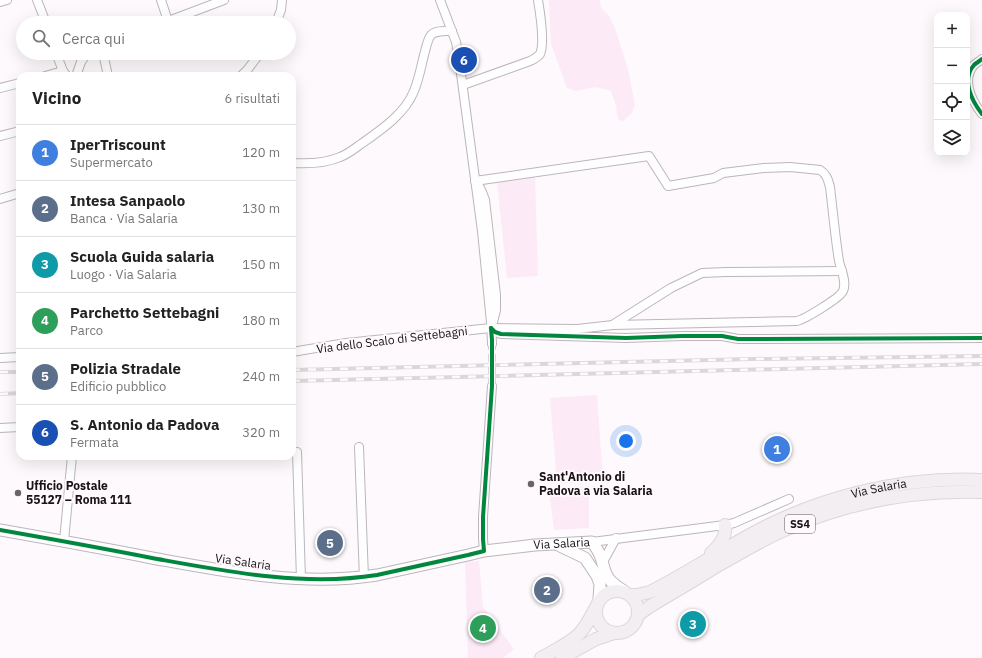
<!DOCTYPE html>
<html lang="it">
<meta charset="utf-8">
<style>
:root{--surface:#fff;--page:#f2f2f2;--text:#222;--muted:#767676;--line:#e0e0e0;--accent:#686467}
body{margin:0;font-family:"IBM Plex Sans",sans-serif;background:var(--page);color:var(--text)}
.controls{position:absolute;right:12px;top:12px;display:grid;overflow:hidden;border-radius:8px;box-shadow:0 4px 16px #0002}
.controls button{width:36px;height:36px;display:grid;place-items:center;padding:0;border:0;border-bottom:1px solid var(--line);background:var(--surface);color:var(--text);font:20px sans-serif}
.you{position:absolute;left:626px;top:441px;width:14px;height:14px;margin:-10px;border:3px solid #fff;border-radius:50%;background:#1a73e8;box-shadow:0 0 0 6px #1a73e833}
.badge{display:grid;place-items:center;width:26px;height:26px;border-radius:50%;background:var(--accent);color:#fff;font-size:13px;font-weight:700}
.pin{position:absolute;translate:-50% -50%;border:2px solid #fff;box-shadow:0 1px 4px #0006}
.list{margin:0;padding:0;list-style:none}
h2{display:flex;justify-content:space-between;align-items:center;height:52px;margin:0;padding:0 16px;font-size:17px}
h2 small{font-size:13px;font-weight:400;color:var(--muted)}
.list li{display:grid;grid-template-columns:26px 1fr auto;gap:12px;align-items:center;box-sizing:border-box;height:56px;padding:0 16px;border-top:1px solid var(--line)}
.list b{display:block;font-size:15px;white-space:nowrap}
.list p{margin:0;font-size:13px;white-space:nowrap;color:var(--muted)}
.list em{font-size:13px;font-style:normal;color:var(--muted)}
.icon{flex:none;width:22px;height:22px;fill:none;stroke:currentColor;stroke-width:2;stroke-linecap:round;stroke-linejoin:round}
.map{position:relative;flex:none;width:982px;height:658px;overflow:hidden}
.search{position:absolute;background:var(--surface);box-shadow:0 4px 16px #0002;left:16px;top:16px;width:280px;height:44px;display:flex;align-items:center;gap:10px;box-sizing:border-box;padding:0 14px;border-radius:22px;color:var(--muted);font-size:15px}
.panel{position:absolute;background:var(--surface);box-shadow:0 4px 16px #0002;left:16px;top:72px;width:280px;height:388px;border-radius:12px}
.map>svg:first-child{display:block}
.green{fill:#fcebf6}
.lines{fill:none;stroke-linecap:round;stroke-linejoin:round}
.street-tunnel{stroke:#dcd6da;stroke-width:8;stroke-dasharray:8 4;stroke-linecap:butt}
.street-casing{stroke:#bcb6ba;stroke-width:10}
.secondary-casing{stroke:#bcb6ba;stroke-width:13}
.primary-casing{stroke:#dad7d9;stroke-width:14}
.street{stroke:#fffeff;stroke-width:8}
.secondary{stroke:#fffeff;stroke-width:11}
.primary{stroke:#f3eef2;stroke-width:12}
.rail-casing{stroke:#dad9da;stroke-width:4}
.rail{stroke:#fff8fd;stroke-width:2.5;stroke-dasharray:8;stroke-linecap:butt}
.cycleway-casing{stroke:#fff8fd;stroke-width:6}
.cycleway{stroke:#00873e;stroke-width:4}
.poi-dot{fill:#686467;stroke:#fff8fd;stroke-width:1.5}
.labels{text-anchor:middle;stroke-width:4;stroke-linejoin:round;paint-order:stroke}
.shield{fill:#fff8fd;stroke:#5d585c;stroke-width:1}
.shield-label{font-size:11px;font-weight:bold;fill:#181317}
.street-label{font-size:12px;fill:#181317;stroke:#fff8fd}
.poi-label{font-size:12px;font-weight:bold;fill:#181317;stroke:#fff8fd;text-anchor:start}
</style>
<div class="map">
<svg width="982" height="658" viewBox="0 0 982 658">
<rect width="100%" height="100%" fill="#fef9fc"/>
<g class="green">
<path d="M549,0H600L601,8L609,16L616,31L629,73L635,106L631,114L623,121L619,120L617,115L616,105L611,91L595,87L576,91L567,88L551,44Z"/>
<path d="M535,177L538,276L507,278L497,182Z"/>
<path d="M597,395L603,480L557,484L550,398Z"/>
<path d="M589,486V528L554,530L549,490Z"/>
<path d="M479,561L483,607L514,649L503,658H468L465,562Z"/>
</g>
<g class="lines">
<path class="street-tunnel" d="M492,386V344"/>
<defs>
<g id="street">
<path d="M37,0L46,23"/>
<path d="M161,0L168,21"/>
<path d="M440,0L456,42L459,59L482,231L491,322L492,344"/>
<path d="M0,2L7,0"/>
<path d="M163,23L224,0"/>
<path d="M276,23L281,10L282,0"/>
<path d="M56,53L63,71L67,76"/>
<path d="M103,53L108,76"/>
<path d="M982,59C980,61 976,63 974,65C961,80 972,101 982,114"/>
<path d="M45,76L63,71"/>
<path d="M76,76L81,62L87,53"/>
<path d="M241,76L248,69L260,53"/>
<path d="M463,85L530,61C534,59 537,58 540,54C545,43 540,12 538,0"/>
<path d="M0,88L20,83"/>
<path d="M0,136L20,131"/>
<path d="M292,163C308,164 326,163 340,157C348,154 354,149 361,144C381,130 405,114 414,91C419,79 421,67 424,55C426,49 427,40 431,35C436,30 445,31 452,31"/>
<path d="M478,184L482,192L485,200L496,295V310L493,322"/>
<path d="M0,199L20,193"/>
<path d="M614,324L671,288L702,273L726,272L842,271"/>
<path d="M492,329L495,332L501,334L626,338L682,336H722L738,339H764L982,338"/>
<path d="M292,352L346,343L491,328L577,329L613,325L797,321C805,319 840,298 843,291C847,282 841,270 839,261C835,236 833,212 830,187C828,180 827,174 820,170L790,167L764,168L723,173L714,178L668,186L649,156L475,181"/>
<path d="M0,358L20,357"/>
<path d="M0,428L20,427"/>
<path d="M359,447L364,578"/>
<path d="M297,452L301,579"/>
<path d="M64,541L72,456"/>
<path d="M592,542L725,525L734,523L789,499"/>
<path d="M484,551L483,539V517L492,386"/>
<path d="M603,565L604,560L616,538"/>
</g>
<g id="secondary">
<path id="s1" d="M0,530C51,539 101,548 152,558C224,571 303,587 377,575L468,555L484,551L535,545L592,542C595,546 598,550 600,555C604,564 603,571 609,579C613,584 619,588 624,591"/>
<path d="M558,545L585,558L597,576L600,584L599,599"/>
</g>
<g id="primary">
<path d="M711,553C719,546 727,537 725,525"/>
<circle cx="617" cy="612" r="21"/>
<path id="s2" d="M631,595H637L650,592C684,575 715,554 748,536C817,497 903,476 982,480"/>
<path d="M638,615L649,607C672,593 695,580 717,566C737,555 757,543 778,533C842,503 912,490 982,492"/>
<path d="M541,658C553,651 569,644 579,634C586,627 591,617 596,607"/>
<path d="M562,658L596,639L614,633"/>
</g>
</defs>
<use href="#street" class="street-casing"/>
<use href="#secondary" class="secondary-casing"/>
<use href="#primary" class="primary-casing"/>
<use href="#street" class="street"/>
<use href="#secondary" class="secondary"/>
<use href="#primary" class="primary"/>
<defs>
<g id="rail">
<path d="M292,370L753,359L982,356"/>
<path d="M0,372H20"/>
<path d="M292,381L982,364"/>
<path d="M0,394L20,393"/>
</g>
</defs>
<use href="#rail" class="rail-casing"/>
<use href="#rail" class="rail"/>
<defs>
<g id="cycleway">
<path d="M982,59C980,61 976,63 974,65C961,80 972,101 982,114"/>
<path d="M491,328L495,332L501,334L626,338L682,336H722L738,339H764L982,338"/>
<path d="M0,530C51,539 101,548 152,558C224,571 303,587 377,575L468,555L484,551L483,539V517L492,386V340L491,328"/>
</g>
</defs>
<use href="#cycleway" class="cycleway-casing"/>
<use href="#cycleway" class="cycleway"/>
</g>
<g class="poi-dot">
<circle cx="531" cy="484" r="4"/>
<circle cx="18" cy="493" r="4"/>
</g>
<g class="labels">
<rect class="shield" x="785" y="515" width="30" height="18" rx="3"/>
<g class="shield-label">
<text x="800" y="528">SS4</text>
</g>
<g class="street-label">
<text transform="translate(392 340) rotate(-7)" y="4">Via dello Scalo di Settebagni</text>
<text dy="4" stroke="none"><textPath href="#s2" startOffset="272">Via Salaria</textPath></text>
<text dy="4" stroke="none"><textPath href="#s1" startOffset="569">Via Salaria</textPath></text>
<text transform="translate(243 562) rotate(8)" y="4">Via Salaria</text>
</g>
<g class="poi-label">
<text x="539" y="481">Sant'Antonio di<tspan x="539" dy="14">Padova a via Salaria</tspan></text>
<text x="26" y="490">Ufficio Postale<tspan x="26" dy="14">55127 – Roma 111</tspan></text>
</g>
</g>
</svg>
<div class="controls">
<button>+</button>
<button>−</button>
<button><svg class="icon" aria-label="locate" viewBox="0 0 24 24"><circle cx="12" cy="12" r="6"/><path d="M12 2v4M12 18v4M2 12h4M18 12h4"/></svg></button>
<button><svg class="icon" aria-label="layers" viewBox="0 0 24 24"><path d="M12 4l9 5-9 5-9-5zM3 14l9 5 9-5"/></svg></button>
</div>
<div class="you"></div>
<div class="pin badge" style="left:777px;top:449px;background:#3f7fe0">1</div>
<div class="pin badge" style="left:547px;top:590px;background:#5c6f8a">2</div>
<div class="pin badge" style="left:693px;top:624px;background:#0f9aa8">3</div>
<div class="pin badge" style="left:483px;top:628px;background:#2e9e5b">4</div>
<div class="pin badge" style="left:330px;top:543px;background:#5c6f8a">5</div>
<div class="pin badge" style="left:464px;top:60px;background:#1a4fb4">6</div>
<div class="search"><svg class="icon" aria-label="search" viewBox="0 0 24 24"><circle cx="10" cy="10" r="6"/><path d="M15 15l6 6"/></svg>Cerca qui</div>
<section class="panel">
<h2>Vicino<small>6 risultati</small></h2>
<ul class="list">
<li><span class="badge" style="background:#3f7fe0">1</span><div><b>IperTriscount</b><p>Supermercato</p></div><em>120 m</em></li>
<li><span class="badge" style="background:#5c6f8a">2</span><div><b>Intesa Sanpaolo</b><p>Banca · Via Salaria</p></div><em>130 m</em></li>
<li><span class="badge" style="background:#0f9aa8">3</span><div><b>Scuola Guida salaria</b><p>Luogo · Via Salaria</p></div><em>150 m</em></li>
<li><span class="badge" style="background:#2e9e5b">4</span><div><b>Parchetto Settebagni</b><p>Parco</p></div><em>180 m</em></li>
<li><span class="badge" style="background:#5c6f8a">5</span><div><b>Polizia Stradale</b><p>Edificio pubblico</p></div><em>240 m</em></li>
<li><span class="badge" style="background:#1a4fb4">6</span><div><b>S. Antonio da Padova</b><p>Fermata</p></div><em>320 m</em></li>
</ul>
</section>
</div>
